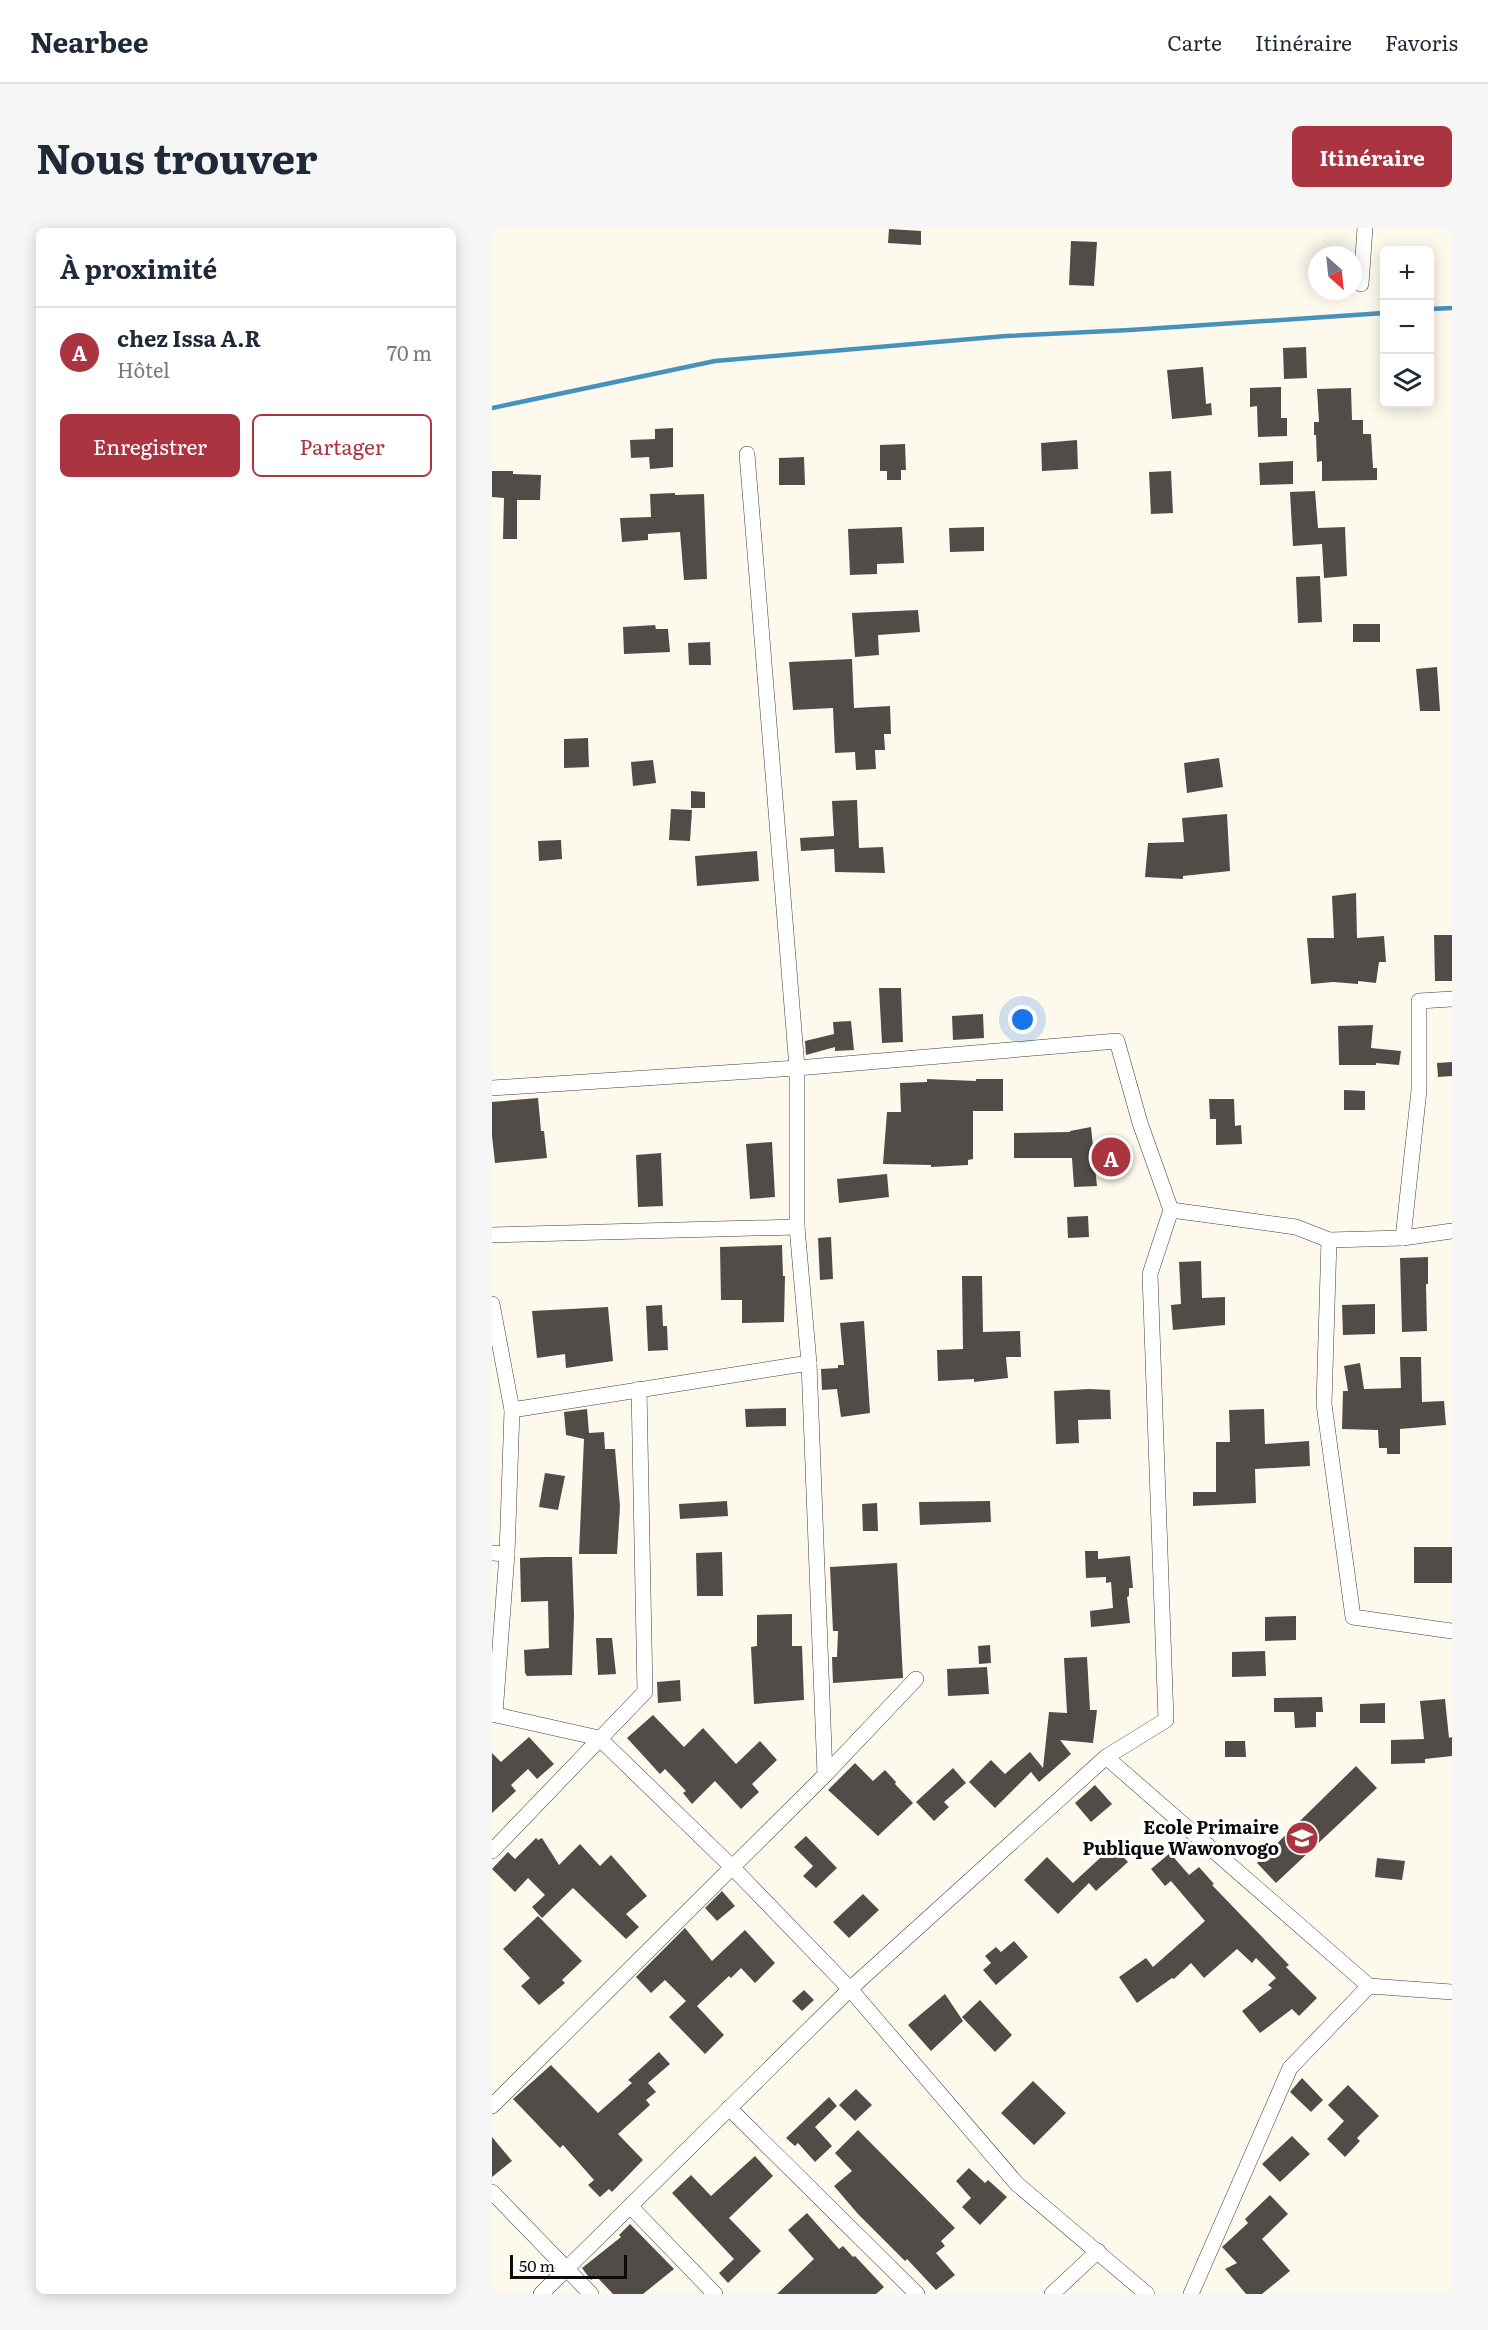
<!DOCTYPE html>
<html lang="fr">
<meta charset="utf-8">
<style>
:root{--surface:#fff;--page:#f6f6f7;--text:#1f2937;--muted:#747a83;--line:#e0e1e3;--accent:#aa343f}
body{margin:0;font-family:Literata,serif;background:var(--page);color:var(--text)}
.controls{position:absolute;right:18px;top:18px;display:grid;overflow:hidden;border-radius:9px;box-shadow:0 3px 15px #0003}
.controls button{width:54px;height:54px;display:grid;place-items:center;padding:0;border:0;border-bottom:2px solid var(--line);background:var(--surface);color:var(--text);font:30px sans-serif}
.compass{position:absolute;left:816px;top:18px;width:54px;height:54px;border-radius:50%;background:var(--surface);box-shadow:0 3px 15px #0003;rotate:153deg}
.scale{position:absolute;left:18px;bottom:15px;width:117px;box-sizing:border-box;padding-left:6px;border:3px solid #0b0b0b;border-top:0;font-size:16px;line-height:21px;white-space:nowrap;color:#0b0b0b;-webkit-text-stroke:4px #fff;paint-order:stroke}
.you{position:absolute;left:531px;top:792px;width:21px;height:21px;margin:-15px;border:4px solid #fff;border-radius:50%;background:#1a73e8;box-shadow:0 0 0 9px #1a73e833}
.badge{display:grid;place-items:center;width:39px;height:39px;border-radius:50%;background:var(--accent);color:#fff;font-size:20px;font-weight:700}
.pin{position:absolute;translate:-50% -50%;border:3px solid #fff;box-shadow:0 2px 6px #0006}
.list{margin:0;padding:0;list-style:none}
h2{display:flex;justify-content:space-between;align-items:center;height:78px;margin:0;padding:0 24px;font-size:26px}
h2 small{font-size:20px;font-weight:400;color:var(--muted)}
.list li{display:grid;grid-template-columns:39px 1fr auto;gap:18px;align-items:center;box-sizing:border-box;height:90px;padding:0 24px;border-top:2px solid var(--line)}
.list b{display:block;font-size:22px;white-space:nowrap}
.list p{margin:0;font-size:20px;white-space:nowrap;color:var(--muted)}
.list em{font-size:20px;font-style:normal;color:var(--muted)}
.actions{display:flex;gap:12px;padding:18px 24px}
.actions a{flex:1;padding:14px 0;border:2px solid var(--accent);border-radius:9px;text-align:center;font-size:21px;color:var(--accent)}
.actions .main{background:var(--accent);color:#fff}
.icon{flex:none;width:33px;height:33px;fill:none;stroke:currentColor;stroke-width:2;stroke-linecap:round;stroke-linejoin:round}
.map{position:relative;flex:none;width:960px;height:2066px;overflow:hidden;border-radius:9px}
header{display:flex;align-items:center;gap:36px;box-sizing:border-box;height:84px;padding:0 30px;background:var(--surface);border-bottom:2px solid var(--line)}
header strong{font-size:28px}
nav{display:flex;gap:33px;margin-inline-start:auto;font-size:21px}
.intro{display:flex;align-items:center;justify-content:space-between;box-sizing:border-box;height:144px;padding:0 36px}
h1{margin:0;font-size:42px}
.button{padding:15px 27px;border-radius:9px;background:var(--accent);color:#fff;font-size:21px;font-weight:700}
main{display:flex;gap:36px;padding:0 36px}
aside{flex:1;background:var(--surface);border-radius:9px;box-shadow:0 3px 15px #0003}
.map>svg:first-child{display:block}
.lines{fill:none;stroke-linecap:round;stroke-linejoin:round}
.stream{stroke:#4692bc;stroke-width:4.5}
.building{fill:#524c49}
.street-casing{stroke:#3e3e3e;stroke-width:16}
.street{stroke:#fff;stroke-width:15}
.labels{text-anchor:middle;stroke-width:6;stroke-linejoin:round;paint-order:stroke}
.poi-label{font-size:18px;font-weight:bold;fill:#0b0b0b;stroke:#fff;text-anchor:end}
</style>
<header>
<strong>Nearbee</strong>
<nav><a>Carte</a><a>Itinéraire</a><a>Favoris</a></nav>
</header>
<div class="intro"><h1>Nous trouver</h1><a class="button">Itinéraire</a></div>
<main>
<aside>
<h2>À proximité<small></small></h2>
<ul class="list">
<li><span class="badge">A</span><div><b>chez Issa A.R</b><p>Hôtel</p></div><em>70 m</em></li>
</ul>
<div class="actions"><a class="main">Enregistrer</a><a>Partager</a></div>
</aside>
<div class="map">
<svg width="960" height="2066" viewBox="0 0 960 2066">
<rect width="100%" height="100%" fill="#fdf9ec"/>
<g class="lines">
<g class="stream">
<path d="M938,81L960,80"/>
<path d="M0,180L223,133L514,108L638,102L892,85"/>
</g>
</g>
<g class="building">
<path d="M397,1L429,3V17L396,15Z"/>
<path d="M579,13L605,14L602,58L577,57Z"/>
<path d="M814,119L815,150L792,151L791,120Z"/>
<path d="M711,139L714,176L719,175L720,187L680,191L675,142Z"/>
<path d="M789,159V190H795V208L766,209L765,178L758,179V160Z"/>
<path d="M859,160L860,192H871V206H879L881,240H885V252L830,253V233L825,234L824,207H822V194H827L825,161Z"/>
<path d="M181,200V239L158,241L157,229L139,230L138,212L163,211V201Z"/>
<path d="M585,212L586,241L550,243L549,215Z"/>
<path d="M413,216L414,242H409V252H395V243H388V217Z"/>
<path d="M312,229L313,257H287V230Z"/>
<path d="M801,233V256L768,257L767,235Z"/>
<path d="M0,243H21V246L49,247L48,272H25V311H11L12,270L0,269Z"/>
<path d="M679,243L681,285L659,286L657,244Z"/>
<path d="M823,263L826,300L853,299L855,348L832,350L830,316L801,318L798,264Z"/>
<path d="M183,265V267L212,266L215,351L192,352L188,304L156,306V312L130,314L128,290L159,289L158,266Z"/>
<path d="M410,299L412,335L385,336V346L358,347L356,301Z"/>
<path d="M492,299V323L458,324L457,300Z"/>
<path d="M828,348L830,394L806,395L804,349Z"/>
<path d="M426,382L428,404L386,407L387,427L363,429L360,385Z"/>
<rect x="861" y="396" width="27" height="18"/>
<path d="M163,397L164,401H176L178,424L132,426L131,399Z"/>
<path d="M218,414L219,437H197L196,415Z"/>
<path d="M360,431L362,480L398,478L399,506H392L393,522H383L384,541L364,542L363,524L343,525L341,480L301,482L297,434Z"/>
<path d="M945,439L948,483H928L924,441Z"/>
<path d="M96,510L97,539L72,540V511Z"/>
<path d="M727,530L731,559L695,565L692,535Z"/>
<path d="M161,532L164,555L141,558L139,534Z"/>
<path d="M199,563L213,564V580H199Z"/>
<path d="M365,572L367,620L391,619L393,645L343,644L342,621L309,623L308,610L342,608L340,573Z"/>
<path d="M179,581L200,582L198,613L177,612Z"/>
<path d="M735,586L738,643L691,648V651L653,649L656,615L692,614L690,590Z"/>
<path d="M69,612L70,631L47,633L46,613Z"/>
<path d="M265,623L267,653L205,658L203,628Z"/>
<path d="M864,665L865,710L892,708L894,734H887L884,755L866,753V756L841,754L819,756L815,710H842L840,668Z"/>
<path d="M942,707H960V753H943Z"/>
<path d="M387,760H409L411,814L390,815Z"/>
<path d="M491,786L492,810L461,812L460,788Z"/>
<path d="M359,793L362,822L343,823V819L314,827L313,813L342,806L341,794Z"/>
<path d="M881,797L879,820L909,823L907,837L884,835V837H847L846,798Z"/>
<path d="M960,834V848L946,849L945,835Z"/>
<path d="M435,851L484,853V851H511V883H481V931L476,932V937L439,939V937L391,936L395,884H409L408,855L435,854Z"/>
<path d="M852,862L873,863V882H852Z"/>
<path d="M46,870L49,903H52L55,930L3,935L0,908V874Z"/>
<path d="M717,871H742L743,898L749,897L750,916L724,917V891H718Z"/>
<path d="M599,899L605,958L582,959L580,930H522V905L578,904V903Z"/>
<path d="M280,914L283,969L258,971L254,916Z"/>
<path d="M169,925L171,978L146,979L144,927Z"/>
<path d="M395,946L397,969L347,975L345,951Z"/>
<path d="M596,988L597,1009L576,1010L575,989Z"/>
<path d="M339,1009L341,1051L328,1052L326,1010Z"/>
<path d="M290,1017L291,1048H293L292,1094L250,1095V1072H229L228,1019Z"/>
<path d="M936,1029V1056H934L935,1103L910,1104L908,1030Z"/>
<path d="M709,1033L710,1070L733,1069V1097L681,1102L679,1077L689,1076L687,1034Z"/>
<path d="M470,1048H490L491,1104L528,1103L529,1129H514L516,1150L482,1154V1151L446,1153L445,1122L471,1121Z"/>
<path d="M883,1076V1106L851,1107L850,1077Z"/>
<path d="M170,1077L171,1098H175L176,1122L156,1123L154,1078Z"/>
<path d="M116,1079L121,1133L74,1140L73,1126L45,1130L40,1083Z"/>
<path d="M372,1093L378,1185L349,1189L345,1161L330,1162L329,1141L346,1140V1137H352L348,1095Z"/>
<path d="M908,1129H929L930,1174L952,1173L954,1197L908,1201V1226H895V1220H887L886,1202L850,1201L851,1163H856L852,1138L868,1135L872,1161L909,1160Z"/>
<path d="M597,1161L618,1162L619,1191L586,1192L587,1215L564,1216L562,1163Z"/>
<path d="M294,1180V1198L254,1199L253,1181Z"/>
<path d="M95,1181L97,1205L112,1204L113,1221H123L128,1278L125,1326H87L92,1211L74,1207L72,1184Z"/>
<path d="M772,1181L773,1216L817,1213L818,1238L763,1241L764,1275L701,1278V1264H724V1214H738L737,1182Z"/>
<path d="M53,1245L73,1248L66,1282L47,1279Z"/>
<path d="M235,1273L236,1288L188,1291L187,1276Z"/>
<path d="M498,1273L499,1294L428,1297L427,1274Z"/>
<path d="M385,1275L386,1303H371L370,1276Z"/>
<rect x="922" y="1319" width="38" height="36"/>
<path d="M593,1323H606V1331L638,1328L641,1360H637V1368L635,1369L638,1395L599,1399L598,1383L621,1380L619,1354L614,1355V1349L594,1350Z"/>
<path d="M230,1324L231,1368H205L204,1325Z"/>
<path d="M53,1329H80L82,1387L80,1447L35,1448L33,1445L32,1422L57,1420L56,1373L29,1374L28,1330Z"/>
<path d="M405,1335L411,1450L341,1455L340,1429H345L346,1403H341L338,1339Z"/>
<path d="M300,1386V1418H310L312,1472L262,1476L259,1419L265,1418V1387Z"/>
<path d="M804,1388V1412L773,1413V1389Z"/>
<path d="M104,1410H120L124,1446L106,1447Z"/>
<path d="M498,1417L499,1435L487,1436L486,1418Z"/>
<path d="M773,1423L774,1448L740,1449V1424Z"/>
<path d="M595,1429L598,1482H605L601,1515L568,1512L579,1526L547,1554L539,1544L503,1580L477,1554L499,1532L513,1546L538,1524L551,1540L557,1484L575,1485L572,1430Z"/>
<path d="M495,1439L497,1466L456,1468L455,1441Z"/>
<path d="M188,1452L189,1473L166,1475L165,1454Z"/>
<path d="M830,1469L831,1484H824V1499L803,1500L802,1484H782V1470Z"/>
<path d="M953,1471L957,1510L960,1509V1528L933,1531V1535L899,1536V1512L932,1511L928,1473Z"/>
<path d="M893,1475V1495H868V1476Z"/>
<path d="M161,1487L192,1519L211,1500L244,1536L268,1513L285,1532L260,1556L267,1564L249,1581L223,1553L200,1576L191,1565L194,1563L173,1541L168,1546L135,1510Z"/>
<path d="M37,1509L62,1536L45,1551L36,1541L19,1557L24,1563L0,1585V1525L9,1534Z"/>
<path d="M733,1513H753L754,1529H733Z"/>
<path d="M363,1535L381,1553L393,1542L404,1554L403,1556L421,1575L386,1608L336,1562Z"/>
<path d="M864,1538L885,1560L784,1655L765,1635Z"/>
<path d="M461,1540L474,1555L452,1574L457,1579L442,1593L424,1574Z"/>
<path d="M603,1557L620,1576L599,1594L583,1575Z"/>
<path d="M314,1608L345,1640L324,1660L311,1648L321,1638L302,1619Z"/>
<path d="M44,1610L46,1612L50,1610L67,1637L88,1616L108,1638L119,1627L155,1668L134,1686L147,1699L134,1711L81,1660L50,1690L40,1679L53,1667L36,1650L23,1664L0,1641L16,1624L23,1631Z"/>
<path d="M621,1618L636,1634L604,1663L597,1655L566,1686L532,1652L555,1629L581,1655Z"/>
<path d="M678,1625L697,1647L707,1639L722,1656L720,1657L797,1737L794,1739L825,1770L807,1788L800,1781L768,1805L750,1783L780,1760L776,1757L784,1750L764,1730L760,1735L745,1721L712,1750L699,1735L682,1751L680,1750L645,1775L627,1749L654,1730L661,1739L713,1693L679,1653L673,1658L659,1641Z"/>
<path d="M885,1630L913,1633L910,1652L883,1649Z"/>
<path d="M230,1663L243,1678L225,1693L213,1680Z"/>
<path d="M371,1666L387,1682L357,1710L341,1694Z"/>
<path d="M46,1688L90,1733L70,1752L73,1755L47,1777L29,1758L38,1750L11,1721Z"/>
<path d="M193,1700L220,1733L253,1702L283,1735L263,1755L249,1740L239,1750L237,1748L205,1778L232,1807L213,1826L177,1789L194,1773L173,1752L159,1765L144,1749Z"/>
<path d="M522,1713L536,1729L504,1757L491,1742L499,1735L493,1728L504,1719L509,1724Z"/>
<path d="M312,1762L322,1772L310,1783L300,1773Z"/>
<path d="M453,1766L471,1793L439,1823L416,1797Z"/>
<path d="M488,1772L520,1807L503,1824L470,1789Z"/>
<path d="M167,1824L178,1836L156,1855L164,1864L154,1872L158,1877L126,1906L151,1932L120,1964L117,1961L108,1969L96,1957L102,1952L71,1917L68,1920L21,1871L59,1837L106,1885L140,1855L136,1852Z"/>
<path d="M810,1850L831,1872L819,1884L798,1864Z"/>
<path d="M541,1853L574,1885L542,1917L509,1885Z"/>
<path d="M856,1857L887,1888L865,1910L868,1913L853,1929L835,1911L852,1893L836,1877Z"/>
<path d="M364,1861L380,1877L363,1893L347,1877Z"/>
<path d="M337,1869L345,1878L323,1899L340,1918L323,1934L306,1915L303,1918L294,1910Z"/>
<path d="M366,1902L463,2000L449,2013L453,2018L444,2025L463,2047L444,2062L415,2031L413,2033L366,1986L342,1958L360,1943L343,1925Z"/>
<path d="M800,1908L818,1926L788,1954L770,1936Z"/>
<path d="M0,1909L20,1933L0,1949Z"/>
<path d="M263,1928L281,1948L237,1990L269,2023L236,2055L227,2045L242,2031L180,1965L199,1947L219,1968Z"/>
<path d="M477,1940L493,1955L496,1952L515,1969L488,1997L470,1979L479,1970L464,1953Z"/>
<path d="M778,1967L796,1986L770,2011L798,2043L770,2066H754L733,2041L745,2035L730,2019L756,1995L753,1991Z"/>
<path d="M315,1985L347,2021L351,2018L361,2029L363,2028L392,2059L384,2066H285L322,2031L296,2002Z"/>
<path d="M138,1996L182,2041L151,2066H121L104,2048L99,2052L90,2040L129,2009L127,2007Z"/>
</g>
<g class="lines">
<defs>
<g id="street">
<path d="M869,56L873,0"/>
<path d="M0,860L305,840V999L317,1135L333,1547"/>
<path d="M679,982L804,999L837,1012L911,1010L960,1003"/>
<path d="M0,1007L305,999"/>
<path d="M911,1010L927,862V773L960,771"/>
<path d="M837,1012L832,1176L861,1389L960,1403"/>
<path d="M0,1076L20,1182L15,1326L3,1486"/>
<path d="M20,1182L317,1135"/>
<path d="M0,1325L15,1326"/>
<path d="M0,1486L107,1510L240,1639L358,1761L525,1956L655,2066"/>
<path d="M614,1529L877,1758"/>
<path d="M0,1623L153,1464L147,1161"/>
<path d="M0,1878L333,1547L424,1451"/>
<path d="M237,1880L425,2066"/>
<path d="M0,1964L99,2066"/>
<path d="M138,1978L223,2066"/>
<path d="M49,2066L358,1761L614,1529L674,1492L658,1046L679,982L648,895L625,813L305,840L255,226"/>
<path d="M560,2066L606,2023"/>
<path d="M699,2066L798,1840L877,1758L960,1764"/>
</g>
</defs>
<use href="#street" class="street-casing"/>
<use href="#street" class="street"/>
</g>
<defs>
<symbol id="school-disc" viewBox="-11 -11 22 22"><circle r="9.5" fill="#aa343f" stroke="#fff"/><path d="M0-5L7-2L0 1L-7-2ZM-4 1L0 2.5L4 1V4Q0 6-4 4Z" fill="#fff"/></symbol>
</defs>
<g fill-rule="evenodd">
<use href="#school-disc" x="791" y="1591" width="38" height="38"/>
</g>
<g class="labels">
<g class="poi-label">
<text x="787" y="1606">Ecole Primaire<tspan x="787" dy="21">Publique Wawonvogo</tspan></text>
</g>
</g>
</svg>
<div class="controls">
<button>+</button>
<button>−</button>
<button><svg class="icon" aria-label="layers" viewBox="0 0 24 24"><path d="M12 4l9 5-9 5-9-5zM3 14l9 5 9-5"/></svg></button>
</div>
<svg class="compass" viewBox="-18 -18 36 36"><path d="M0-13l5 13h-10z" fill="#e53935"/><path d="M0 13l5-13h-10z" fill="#747a83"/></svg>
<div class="scale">50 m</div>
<div class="you"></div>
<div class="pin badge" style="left:619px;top:929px">A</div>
</div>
</main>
